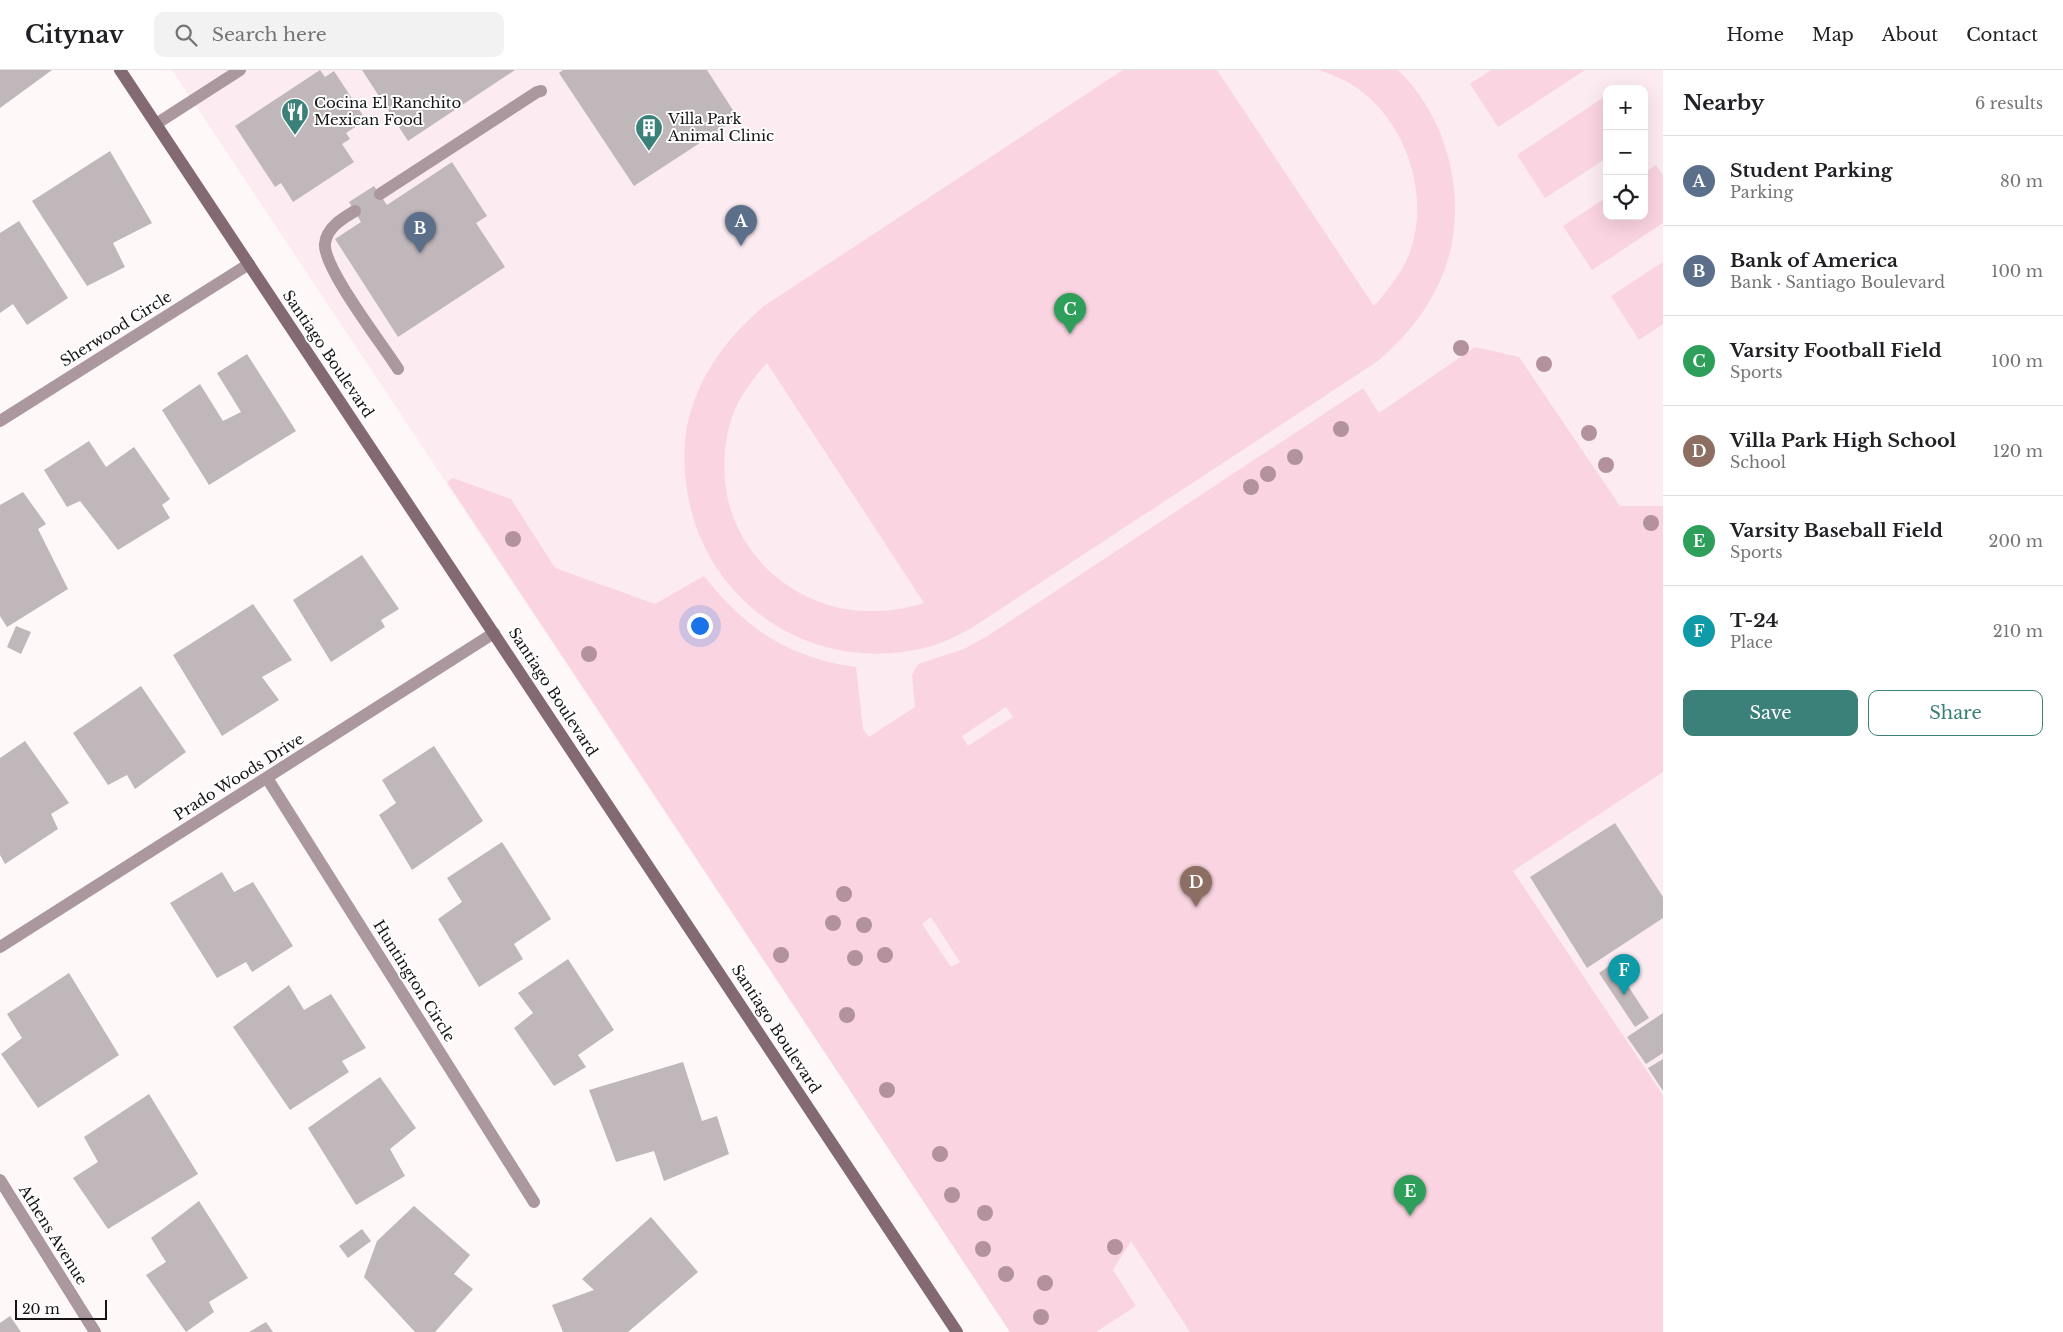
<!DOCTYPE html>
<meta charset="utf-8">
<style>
:root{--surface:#fff;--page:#f2f2f2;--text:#202124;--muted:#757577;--line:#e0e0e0;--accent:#3b8179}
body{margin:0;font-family:"Libre Baskerville",serif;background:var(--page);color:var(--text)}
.controls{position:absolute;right:15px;top:15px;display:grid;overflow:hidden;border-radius:10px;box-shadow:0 5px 20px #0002}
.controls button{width:45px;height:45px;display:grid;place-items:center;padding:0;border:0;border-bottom:1px solid var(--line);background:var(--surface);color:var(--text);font:25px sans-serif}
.scale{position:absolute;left:15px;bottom:12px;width:92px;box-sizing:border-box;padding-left:5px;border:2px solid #171515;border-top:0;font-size:14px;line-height:18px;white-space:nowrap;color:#171515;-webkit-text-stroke:4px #fff;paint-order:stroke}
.you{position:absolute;left:699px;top:555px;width:18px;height:18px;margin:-12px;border:4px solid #fff;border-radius:50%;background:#1a73e8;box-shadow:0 0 0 8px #1a73e833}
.badge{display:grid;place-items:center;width:32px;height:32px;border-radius:50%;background:var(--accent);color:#fff;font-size:16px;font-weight:700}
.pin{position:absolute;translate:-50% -41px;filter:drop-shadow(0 1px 2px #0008)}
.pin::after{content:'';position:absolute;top:26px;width:18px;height:15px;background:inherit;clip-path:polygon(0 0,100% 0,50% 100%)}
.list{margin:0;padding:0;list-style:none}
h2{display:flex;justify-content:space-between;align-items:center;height:65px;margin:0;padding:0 20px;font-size:21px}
h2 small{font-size:16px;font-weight:400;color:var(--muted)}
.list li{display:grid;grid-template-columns:32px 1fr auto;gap:15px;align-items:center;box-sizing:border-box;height:90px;padding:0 20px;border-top:1px solid var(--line)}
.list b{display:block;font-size:19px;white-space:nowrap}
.list p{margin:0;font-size:16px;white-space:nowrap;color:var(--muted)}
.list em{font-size:16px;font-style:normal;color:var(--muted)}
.actions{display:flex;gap:10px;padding:15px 20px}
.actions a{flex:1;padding:11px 0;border:1px solid var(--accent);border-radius:10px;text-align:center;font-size:18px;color:var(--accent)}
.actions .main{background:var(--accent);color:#fff}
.icon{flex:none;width:28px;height:28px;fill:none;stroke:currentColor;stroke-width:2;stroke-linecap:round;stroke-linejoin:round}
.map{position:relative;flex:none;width:1663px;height:1262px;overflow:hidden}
header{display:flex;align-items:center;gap:30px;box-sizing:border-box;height:70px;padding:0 25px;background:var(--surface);border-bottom:1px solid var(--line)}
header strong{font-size:24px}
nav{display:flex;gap:28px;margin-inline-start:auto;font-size:18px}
.search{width:350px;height:45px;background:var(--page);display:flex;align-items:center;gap:12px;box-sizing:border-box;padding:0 18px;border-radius:10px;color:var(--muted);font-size:19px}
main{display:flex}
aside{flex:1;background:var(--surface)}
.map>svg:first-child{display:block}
.built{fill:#fcecf1;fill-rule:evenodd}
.green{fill:#fad4e0;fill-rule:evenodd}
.building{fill:#bfb7ba}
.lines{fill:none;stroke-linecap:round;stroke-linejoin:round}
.lane{stroke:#aa989e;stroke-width:12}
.street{stroke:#aa989e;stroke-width:12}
.secondary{stroke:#836a72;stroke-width:12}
.tree{fill:#b3929e}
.labels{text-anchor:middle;stroke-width:4;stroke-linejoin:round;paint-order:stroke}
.poi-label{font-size:15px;fill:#171515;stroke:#fff;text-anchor:start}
.street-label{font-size:15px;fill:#171515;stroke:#fff}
</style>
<header>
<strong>Citynav</strong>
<div class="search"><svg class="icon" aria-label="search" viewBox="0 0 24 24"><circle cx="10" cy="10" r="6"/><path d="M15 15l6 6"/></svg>Search here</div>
<nav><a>Home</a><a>Map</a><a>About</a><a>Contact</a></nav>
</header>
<main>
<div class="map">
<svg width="1663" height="1262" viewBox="0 0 1663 1262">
<rect width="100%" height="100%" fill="#fef8f9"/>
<path class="built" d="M172,0H1663V1262H1010ZM1607,19H1644V146H1607Z"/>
<g class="green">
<path d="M1123,0H1217L1374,236C1387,221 1403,202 1410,182C1430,125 1407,53 1357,18C1346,10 1332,5 1319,0H1398C1455,55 1473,151 1435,221C1421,249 1401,271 1378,291L970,559C958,565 945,572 932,576C818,608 705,537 687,420C683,393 683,363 692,337C706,296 731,264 764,236ZM767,293L924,533C908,538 892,541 875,541C800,544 731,486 725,410C723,384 726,357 738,333C746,318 756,305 767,293Z"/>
<path d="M1491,0H1585L1498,57L1470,14Z"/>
<path d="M1607,25V88L1545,128L1517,85Z"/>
<path d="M1656,95L1663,105V153L1592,200L1563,156L1607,127V146H1644V103Z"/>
<path d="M1663,192V254L1639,270L1611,226Z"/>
<path d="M1475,277L1519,287L1620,436H1663V702L1513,801L1663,1025V1262H1190L1131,1171L1113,1200L1136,1236L1096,1262H1010L447,412L453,408L511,429L555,498L655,534L704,506C746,559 788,588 856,597L863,659L869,667L915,637L912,605L918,594L964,579L986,567L1363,318L1379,343ZM1006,637L1013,647L968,676L962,666ZM931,847L960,892L951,897L922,854Z"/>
</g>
<g class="building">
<path d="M0,0H52L0,38Z"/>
<path d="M320,0L325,7L334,1L366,50L346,63L350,69L342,74L354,92L293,132L281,113L275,117L235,56Z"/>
<path d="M362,0H515L408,71Z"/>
<path d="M563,0H707L738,48L634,116L559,3Z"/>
<path d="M110,81L152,153L113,173L125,197L87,216L32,131Z"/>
<path d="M452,92L487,146L476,153L505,197L398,267L335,169L361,152L349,132L374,116L387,135Z"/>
<path d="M19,151L68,228L27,255L13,234L0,243V163Z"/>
<path d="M247,284L296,361L209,415L162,340L200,314L223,351L241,342L217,303Z"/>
<path d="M89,371L106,397L134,377L170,429L162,435L170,448L118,480L80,431L67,437L44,400Z"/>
<path d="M23,422L46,454L38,459L68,519L7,557L0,546V435Z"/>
<path d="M362,485L399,539L381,550L385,557L331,592L293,530Z"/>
<path d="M253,534L292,590L262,607L279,630L222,666L173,585Z"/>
<path d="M16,556L31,562L21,584L7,577Z"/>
<path d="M141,616L186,682L135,719L127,705L108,715L73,663Z"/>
<path d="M25,671L69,733L51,744L58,759L5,794L0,785V688Z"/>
<path d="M434,676L483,751L412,800L379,745L396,733L382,710Z"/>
<path d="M1615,753L1663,827V848L1587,898L1530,807Z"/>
<path d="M502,772L551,849L514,874L523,889L479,917L438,849L462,832L447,808Z"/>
<path d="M222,802L234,822L253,812L293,876L252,902L246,892L217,908L170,833Z"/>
<path d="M568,889L614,960L578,985L586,997L554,1016L514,958L533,943L518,923Z"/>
<path d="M1613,893L1649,948L1635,957L1599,903Z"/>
<path d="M69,903L119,985L38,1038L1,984L22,968L7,944Z"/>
<path d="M289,915L304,940L331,924L366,978L342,991L349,1002L290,1040L233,957Z"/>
<path d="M1663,943V983L1646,994L1627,967Z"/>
<path d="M1663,989V1021L1648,998Z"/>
<path d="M683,992L702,1051L717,1046L729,1084L664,1111L654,1081L616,1092L589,1020Z"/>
<path d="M380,1007L416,1058L390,1079L405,1106L356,1135L308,1058Z"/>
<path d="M149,1024L198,1104L108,1159L73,1108L98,1092L84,1067Z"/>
<path d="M199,1131L248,1208L209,1232L214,1242L186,1262L146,1205L166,1192L151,1168Z"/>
<path d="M414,1136L470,1185L454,1204L473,1219L435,1262H415L364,1207L377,1171Z"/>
<path d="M651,1147L698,1202L628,1262H563L552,1235L594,1220L582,1209Z"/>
<path d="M362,1159L371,1171L348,1188L339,1176Z"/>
<path d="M10,1246L21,1262H0V1253Z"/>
<path d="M266,1252L273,1262H249Z"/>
</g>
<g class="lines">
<g class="lane">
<path d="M156,54L240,0"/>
<path d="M380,124L537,22L541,21"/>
<path d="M355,141C343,148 326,158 325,174C323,198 383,275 398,299"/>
</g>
<g class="street">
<path d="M0,351L249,194"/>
<path d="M267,708L534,1132"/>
<path d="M0,877L494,563"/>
<path d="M0,1110L95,1262"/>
</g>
<path class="secondary" d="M120,0L957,1262"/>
</g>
<g class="tree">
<circle cx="1461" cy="278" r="8"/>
<circle cx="1544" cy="294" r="8"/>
<circle cx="1341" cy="359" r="8"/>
<circle cx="1589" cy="363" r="8"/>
<circle cx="1295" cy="387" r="8"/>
<circle cx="1606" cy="395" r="8"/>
<circle cx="1268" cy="404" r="8"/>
<circle cx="1251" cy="417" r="8"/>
<circle cx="1651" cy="453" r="8"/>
<circle cx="513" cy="469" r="8"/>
<circle cx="589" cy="584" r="8"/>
<circle cx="844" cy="824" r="8"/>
<circle cx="833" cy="853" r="8"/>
<circle cx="864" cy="855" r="8"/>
<circle cx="781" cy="885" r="8"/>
<circle cx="885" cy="885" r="8"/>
<circle cx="855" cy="888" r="8"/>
<circle cx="847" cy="945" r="8"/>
<circle cx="887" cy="1020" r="8"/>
<circle cx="940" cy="1084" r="8"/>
<circle cx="952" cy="1125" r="8"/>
<circle cx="985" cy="1143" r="8"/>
<circle cx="1115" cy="1177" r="8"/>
<circle cx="983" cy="1179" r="8"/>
<circle cx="1006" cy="1204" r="8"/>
<circle cx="1045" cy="1213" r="8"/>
<circle cx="1041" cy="1247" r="8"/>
</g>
<defs>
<symbol id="restaurant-pin" viewBox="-11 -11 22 30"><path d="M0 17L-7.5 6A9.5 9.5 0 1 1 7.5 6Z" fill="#3b8179" stroke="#fff"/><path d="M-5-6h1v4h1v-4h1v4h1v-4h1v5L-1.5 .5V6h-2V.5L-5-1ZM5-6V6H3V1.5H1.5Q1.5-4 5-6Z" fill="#fff"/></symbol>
<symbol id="building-pin" viewBox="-11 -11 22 30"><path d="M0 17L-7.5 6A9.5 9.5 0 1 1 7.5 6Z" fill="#3b8179" stroke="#fff"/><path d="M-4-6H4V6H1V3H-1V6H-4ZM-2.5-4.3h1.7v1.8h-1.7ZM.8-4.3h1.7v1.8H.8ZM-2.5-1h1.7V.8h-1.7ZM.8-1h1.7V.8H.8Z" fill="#fff"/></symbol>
</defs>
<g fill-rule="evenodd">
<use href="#restaurant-pin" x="279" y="26" width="32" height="43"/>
<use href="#building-pin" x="633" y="42" width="32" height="43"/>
</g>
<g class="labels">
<g class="poi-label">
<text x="314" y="38">Cocina El Ranchito<tspan x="314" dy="17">Mexican Food</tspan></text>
<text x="668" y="54">Villa Park<tspan x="668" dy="17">Animal Clinic</tspan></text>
</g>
<g class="street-label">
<text transform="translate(116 259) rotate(-32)" y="5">Sherwood Circle</text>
<text transform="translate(328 284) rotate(56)" y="5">Santiago Boulevard</text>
<text transform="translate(553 622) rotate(57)" y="5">Santiago Boulevard</text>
<text transform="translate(239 707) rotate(-32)" y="5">Prado Woods Drive</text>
<text transform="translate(414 911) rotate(58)" y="5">Huntington Circle</text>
<text transform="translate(776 959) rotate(57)" y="5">Santiago Boulevard</text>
<text transform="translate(53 1165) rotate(58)" y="5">Athens Avenue</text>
</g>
</g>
</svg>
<div class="controls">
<button>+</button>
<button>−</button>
<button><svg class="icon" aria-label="locate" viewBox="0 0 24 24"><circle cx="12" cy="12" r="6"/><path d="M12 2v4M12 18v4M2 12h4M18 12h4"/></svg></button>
</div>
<div class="scale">20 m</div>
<div class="you"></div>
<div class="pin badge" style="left:741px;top:176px;background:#5c6f8a">A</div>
<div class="pin badge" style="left:420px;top:183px;background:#5c6f8a">B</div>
<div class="pin badge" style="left:1070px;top:264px;background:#2e9e5b">C</div>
<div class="pin badge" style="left:1196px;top:837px;background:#8d6e63">D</div>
<div class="pin badge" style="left:1410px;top:1146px;background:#2e9e5b">E</div>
<div class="pin badge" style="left:1624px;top:925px;background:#0f9aa8">F</div>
</div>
<aside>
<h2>Nearby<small>6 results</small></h2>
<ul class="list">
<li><span class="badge" style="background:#5c6f8a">A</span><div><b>Student Parking</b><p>Parking</p></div><em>80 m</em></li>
<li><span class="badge" style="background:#5c6f8a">B</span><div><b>Bank of America</b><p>Bank · Santiago Boulevard</p></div><em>100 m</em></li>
<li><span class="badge" style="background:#2e9e5b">C</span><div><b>Varsity Football Field</b><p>Sports</p></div><em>100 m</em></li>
<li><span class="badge" style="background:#8d6e63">D</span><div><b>Villa Park High School</b><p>School</p></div><em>120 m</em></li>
<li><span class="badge" style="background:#2e9e5b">E</span><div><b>Varsity Baseball Field</b><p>Sports</p></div><em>200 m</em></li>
<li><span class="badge" style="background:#0f9aa8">F</span><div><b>T-24</b><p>Place</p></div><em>210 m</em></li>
</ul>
<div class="actions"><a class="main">Save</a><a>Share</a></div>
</aside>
</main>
